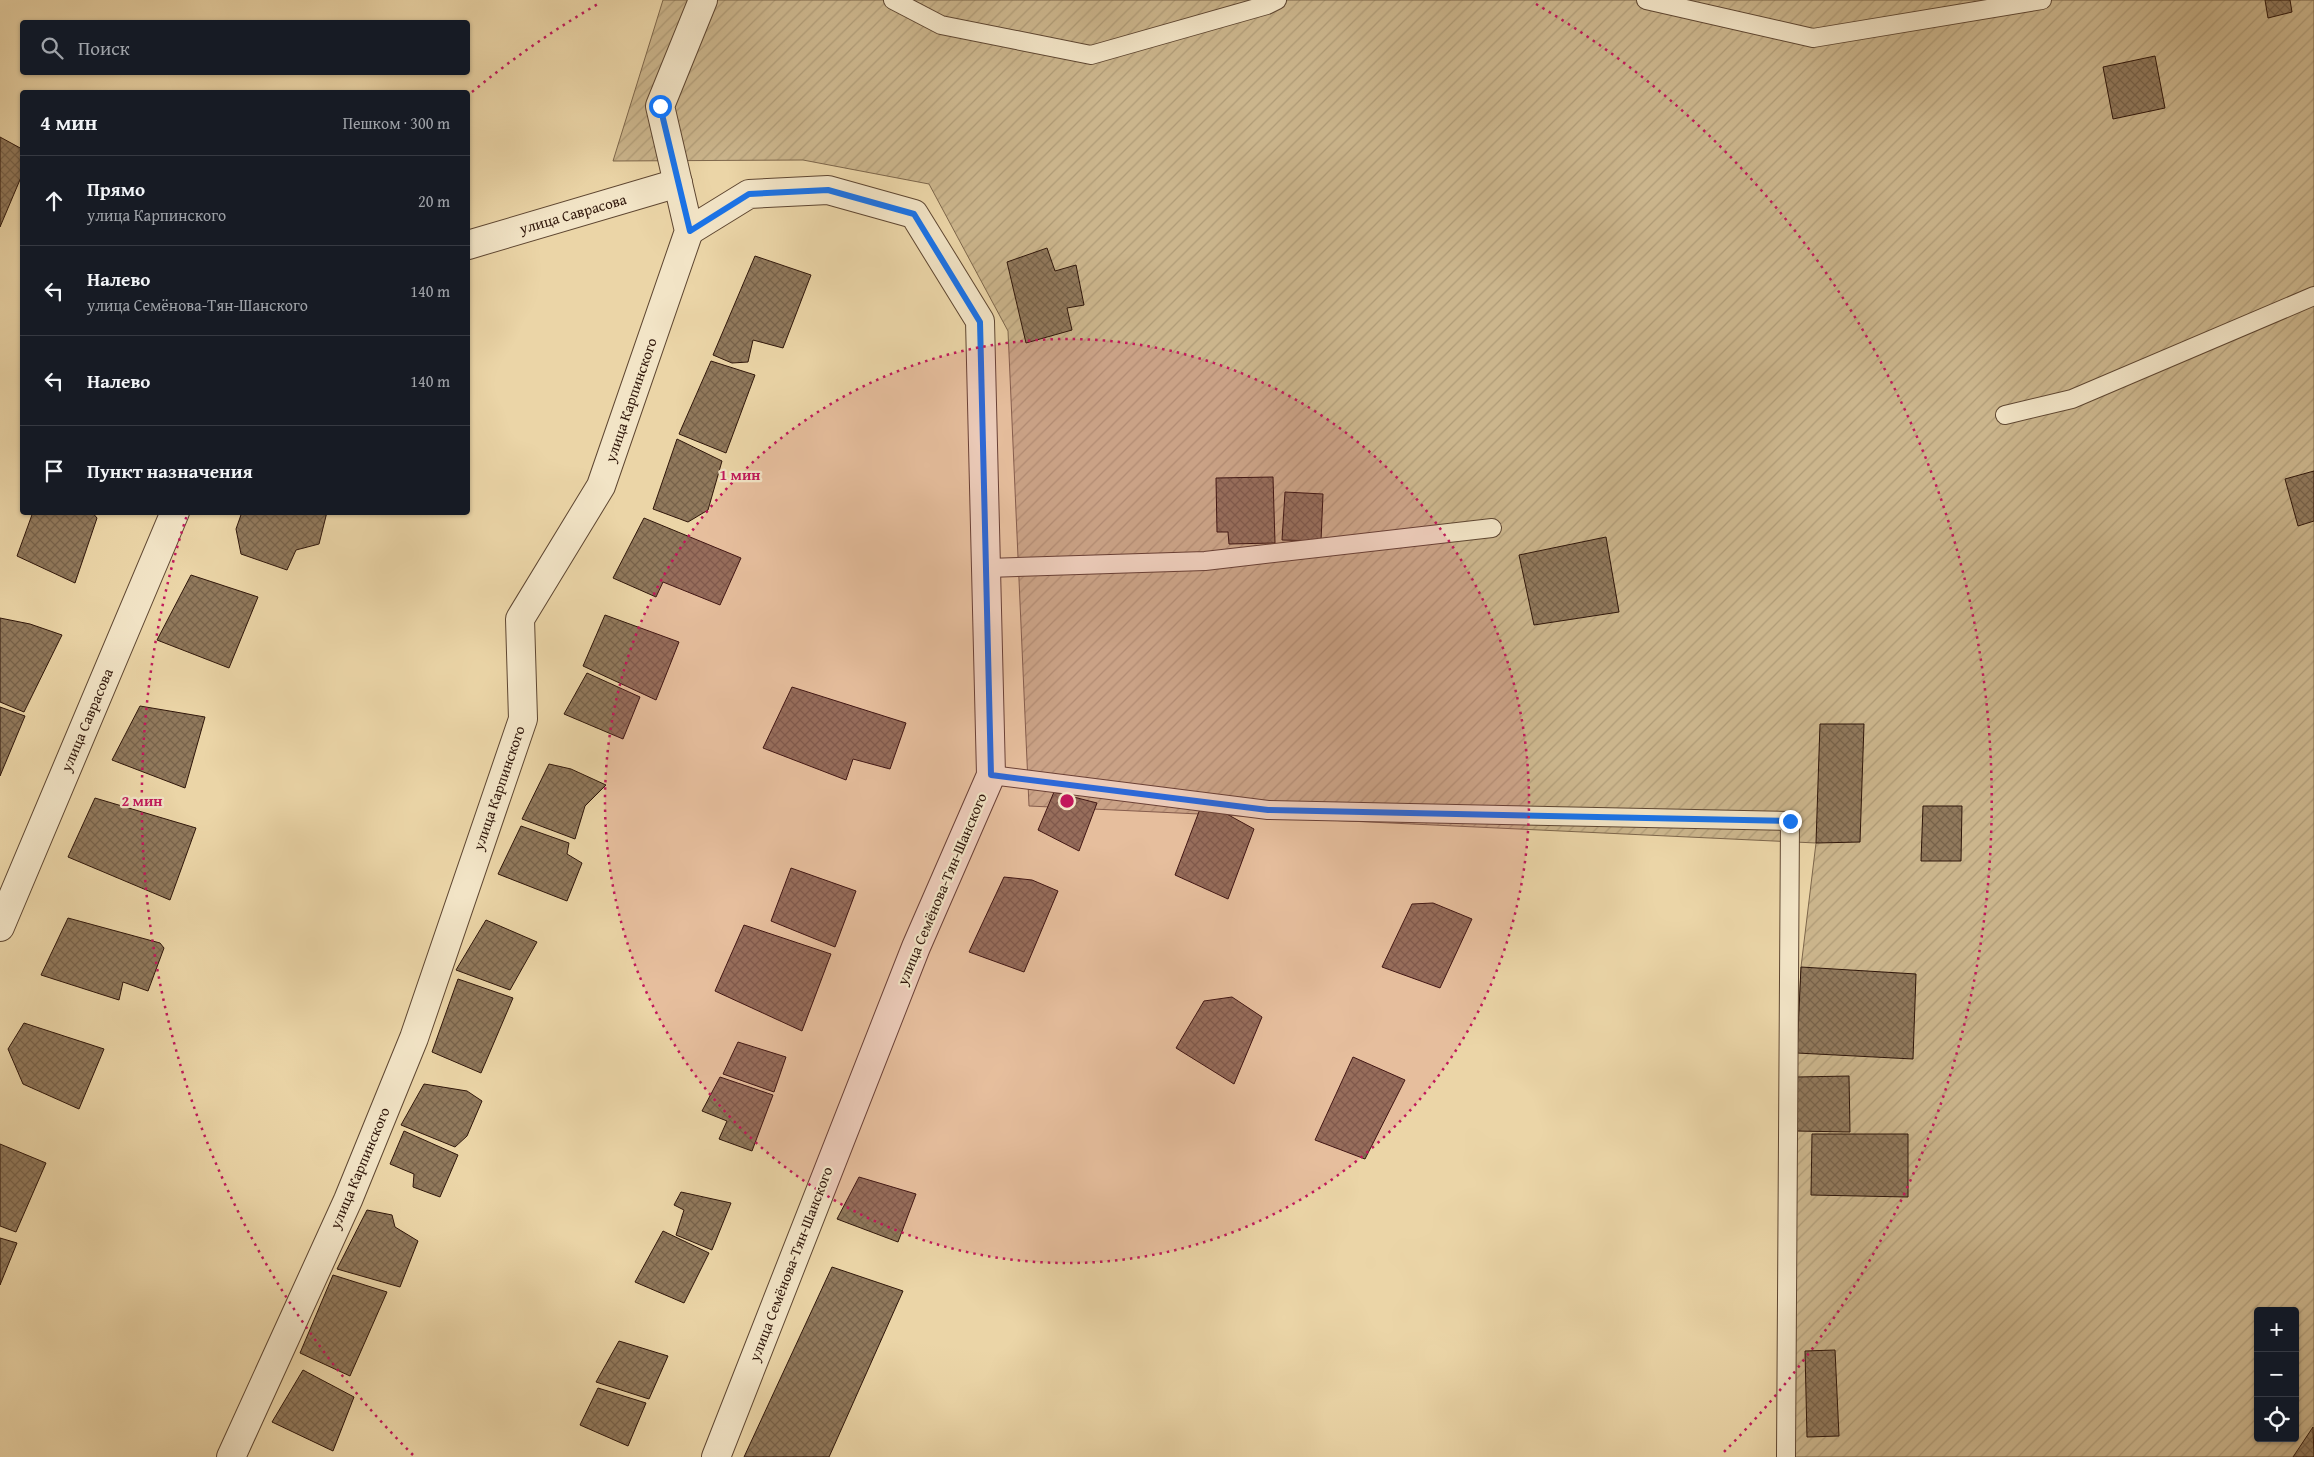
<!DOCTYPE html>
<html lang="ru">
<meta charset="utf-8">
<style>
:root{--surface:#171b24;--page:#242831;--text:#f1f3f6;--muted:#9ea1a6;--line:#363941}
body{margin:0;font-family:"Gentium Book Plus",serif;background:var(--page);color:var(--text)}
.controls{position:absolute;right:15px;bottom:15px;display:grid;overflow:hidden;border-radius:5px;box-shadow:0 1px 4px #0004}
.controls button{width:45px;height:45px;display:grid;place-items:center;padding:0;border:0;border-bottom:1px solid var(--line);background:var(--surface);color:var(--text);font:25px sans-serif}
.stop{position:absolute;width:15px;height:15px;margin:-11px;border:4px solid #1a73e8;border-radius:50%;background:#fff}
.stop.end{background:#1a73e8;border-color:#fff;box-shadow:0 1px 5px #0008}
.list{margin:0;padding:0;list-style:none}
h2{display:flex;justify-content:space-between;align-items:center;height:65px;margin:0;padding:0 20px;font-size:21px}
h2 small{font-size:16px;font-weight:400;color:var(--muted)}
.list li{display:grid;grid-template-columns:32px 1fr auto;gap:15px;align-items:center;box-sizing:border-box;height:90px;padding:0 20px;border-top:1px solid var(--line)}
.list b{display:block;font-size:19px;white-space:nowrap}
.list p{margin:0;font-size:16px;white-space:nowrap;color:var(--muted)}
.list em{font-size:16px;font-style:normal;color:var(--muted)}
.icon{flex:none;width:28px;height:28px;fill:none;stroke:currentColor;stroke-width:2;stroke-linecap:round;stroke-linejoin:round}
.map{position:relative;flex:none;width:2314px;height:1457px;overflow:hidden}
.search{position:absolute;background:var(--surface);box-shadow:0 1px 4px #0004;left:20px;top:20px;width:450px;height:55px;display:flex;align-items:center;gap:12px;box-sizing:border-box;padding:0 18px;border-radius:5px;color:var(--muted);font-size:19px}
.panel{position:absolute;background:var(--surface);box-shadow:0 1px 4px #0004;left:20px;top:90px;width:450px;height:425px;border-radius:5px}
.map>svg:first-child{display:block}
.garden{fill:url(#garden-furrows);stroke:#7d664b;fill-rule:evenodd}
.building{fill:url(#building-cross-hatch);stroke:#2f160a}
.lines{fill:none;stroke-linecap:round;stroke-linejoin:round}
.service-casing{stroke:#5e4631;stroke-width:20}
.minor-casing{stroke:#5e4631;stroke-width:30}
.service{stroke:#f2e4c6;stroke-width:18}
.minor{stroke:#f2e4c6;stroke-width:28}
.route{stroke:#1a73e8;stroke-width:6}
.ring{fill:none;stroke:#c2185b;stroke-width:2.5;stroke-dasharray:2.5 5}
.labels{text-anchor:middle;stroke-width:4.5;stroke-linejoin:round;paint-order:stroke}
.street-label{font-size:15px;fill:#2f160a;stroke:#f2e4c6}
.centre{fill:#c2185b;stroke:#f2e4c6;stroke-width:2.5}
.ring-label{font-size:15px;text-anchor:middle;font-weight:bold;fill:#c2185b;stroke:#f2e4c6;stroke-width:4.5;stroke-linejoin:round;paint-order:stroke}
</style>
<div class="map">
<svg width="2314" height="1457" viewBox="0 0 2314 1457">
<defs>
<pattern id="garden-furrows" width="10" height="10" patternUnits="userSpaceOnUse" patternTransform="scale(1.25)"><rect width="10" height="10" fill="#cbb58c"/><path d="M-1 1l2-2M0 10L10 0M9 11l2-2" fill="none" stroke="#af9b77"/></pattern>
<pattern id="building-cross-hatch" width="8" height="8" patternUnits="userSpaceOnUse" patternTransform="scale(1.25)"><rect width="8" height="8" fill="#91795c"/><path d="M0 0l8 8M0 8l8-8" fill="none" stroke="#77624a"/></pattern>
</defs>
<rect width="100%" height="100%" fill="#ebd5a7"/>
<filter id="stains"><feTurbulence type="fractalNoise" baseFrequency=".004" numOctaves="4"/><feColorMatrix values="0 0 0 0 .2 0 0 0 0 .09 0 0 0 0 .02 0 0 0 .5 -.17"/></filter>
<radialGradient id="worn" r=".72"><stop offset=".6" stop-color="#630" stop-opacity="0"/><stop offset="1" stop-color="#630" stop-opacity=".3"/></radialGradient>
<path class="garden" d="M663,0H2314V1457H1788L1797,1053L1801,967L1816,843L1029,806L1008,331L929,184L803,160L613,161ZM2258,1311H2295V1438H2258Z"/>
<g class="building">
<path d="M2265,0H2290L2292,12L2268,18Z"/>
<path d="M2155,56L2165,108L2113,119L2103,67Z"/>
<path d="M0,137L22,149V175L0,227Z"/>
<path d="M1047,248L1055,271L1076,265L1084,305L1067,308L1072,330L1026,343L1007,262Z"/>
<path d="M755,256L811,275L783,348L753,340L748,362L732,363L713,355Z"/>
<path d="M711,361L755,375L726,453L679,434Z"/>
<path d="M677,439L722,461L708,510L688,522L653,509Z"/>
<path d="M2314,471V521L2298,526L2285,479Z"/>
<path d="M1273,477L1275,543L1229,544L1228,532H1217L1216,478Z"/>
<path d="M1285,492L1323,494L1321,541L1282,540Z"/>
<path d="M33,512H92L97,518L75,583L17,556Z"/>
<path d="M242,512H327L319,544L296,550L287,570L241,554L236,529Z"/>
<path d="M644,518L741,558L720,605L663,582L656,597L613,578Z"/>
<path d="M1606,537L1619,612L1534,625L1519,555Z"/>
<path d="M191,575L258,597L229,668L157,640Z"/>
<path d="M605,615L679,642L656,700L583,666Z"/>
<path d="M0,618L30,624L62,635L24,712L0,702Z"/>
<path d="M587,673L640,697L623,739L564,714Z"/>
<path d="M792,687L906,723L890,769L853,759L846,780L763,748Z"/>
<path d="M140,706L205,717L185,788L112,760Z"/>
<path d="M0,707L25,716L0,776Z"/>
<path d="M1820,724H1864L1860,842L1816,843Z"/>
<path d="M549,764L571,769L606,785L585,806L575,839L522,819Z"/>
<path d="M1054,792L1097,803L1079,851L1038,830Z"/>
<path d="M95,798L196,828L170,900L68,857Z"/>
<path d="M1203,801L1254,829L1228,899L1175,875Z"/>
<path d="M1923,806H1962L1961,861H1921Z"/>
<path d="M521,826L569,843L567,854L582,863L567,901L498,874Z"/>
<path d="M791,868L856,891L835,947L771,921Z"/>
<path d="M1004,877L1032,880L1058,891L1024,972L969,952Z"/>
<path d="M1433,903L1472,919L1440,988L1382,967L1412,904Z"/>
<path d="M68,918L160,943L164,948L148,991L123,982L119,1000L41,975Z"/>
<path d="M486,920L537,942L510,990L456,970Z"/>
<path d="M744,925L831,954L802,1031L715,991Z"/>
<path d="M1801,967L1916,974L1913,1059L1797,1053Z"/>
<path d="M458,979L513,998L481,1073L432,1052Z"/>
<path d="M1232,997L1262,1017L1234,1084L1176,1048L1204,1001Z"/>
<path d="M24,1023L104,1049L79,1109L23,1084L8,1049Z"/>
<path d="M738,1042L786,1057L774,1092L723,1074Z"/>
<path d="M1353,1057L1405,1080L1365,1159L1315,1140Z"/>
<path d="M1849,1076L1850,1132L1796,1131L1797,1077Z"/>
<path d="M720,1077L773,1095L752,1151L719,1139L727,1121L702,1111Z"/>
<path d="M424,1084L467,1091L482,1101L467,1136L455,1147L401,1125Z"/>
<path d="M404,1131L458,1155L440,1197L413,1187L414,1174L390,1164Z"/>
<path d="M1812,1134H1908V1197L1811,1195Z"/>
<path d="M0,1144L46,1163L16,1232L0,1226Z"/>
<path d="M859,1177L916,1194L898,1242L837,1219Z"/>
<path d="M681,1192L731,1203L712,1250L676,1235L684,1210L674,1205Z"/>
<path d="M367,1210L392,1215L395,1227L418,1241L400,1287L337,1269Z"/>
<path d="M663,1231L709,1253L684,1303L635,1282Z"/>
<path d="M0,1238L17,1243L0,1285Z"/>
<path d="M832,1267L903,1291L829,1457H744Z"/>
<path d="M333,1275L387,1292L350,1376L300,1353Z"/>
<path d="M619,1341L668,1356L649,1399L596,1382Z"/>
<path d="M1835,1350L1839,1436L1807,1437L1805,1351Z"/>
<path d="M303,1370L354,1397L333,1451L272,1422Z"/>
<path d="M598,1388L646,1403L628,1446L580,1425Z"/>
<path d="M2313,1427L2314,1457H2293Z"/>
</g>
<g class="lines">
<defs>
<g id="service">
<path d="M893,0L941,25L1091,55L1267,5L1277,0"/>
<path d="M1646,0L1813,38L2042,0"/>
<path d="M2005,415L2072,399L2314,296"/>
<path d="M987,568L1205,561L1492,528"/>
<path d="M991,775L1268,810L1790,821L1786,1457"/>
</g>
<g id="minor">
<path d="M689,231L749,194L828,190L914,214L980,321L991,775L916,947L716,1457"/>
<path d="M468,245L678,183"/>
<path d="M0,927L175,512"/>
<path d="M231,1457L348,1200L414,1038L523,719L520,619L601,486L689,231L660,106L703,0"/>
</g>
</defs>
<use href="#service" class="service-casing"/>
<use href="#minor" class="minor-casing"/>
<use href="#service" class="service"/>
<use href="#minor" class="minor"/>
</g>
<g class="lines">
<path class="route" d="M660,106L690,231L749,194L828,190L914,214L980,322L991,775L1268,810L1790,821"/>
</g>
<circle cx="1067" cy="801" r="462" fill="#c2185b" fill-opacity=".12"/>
<g class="ring">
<circle cx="1067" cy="801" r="462"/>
<path d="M413 1455A925 925 0 0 1 187 515M472 92A925 925 0 0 1 598 4M1536 4A925 925 0 0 1 1721 1455"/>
</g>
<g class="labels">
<g class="street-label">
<text transform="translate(573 214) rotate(-16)" y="5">улица Саврасова</text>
<text transform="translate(631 400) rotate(-71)" y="5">улица Карпинского</text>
<text transform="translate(87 720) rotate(-67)" y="5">улица Саврасова</text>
<text transform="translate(499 788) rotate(-71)" y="5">улица Карпинского</text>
<text transform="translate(942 889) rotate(-67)" y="5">улица Семёнова-Тян-Шанского</text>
<text transform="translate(360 1168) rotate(-67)" y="5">улица Карпинского</text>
<text transform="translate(791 1264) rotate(-69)" y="5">улица Семёнова-Тян-Шанского</text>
</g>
</g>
<circle cx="1067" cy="801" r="8" class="centre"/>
<g class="ring-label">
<text x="740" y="480">1 мин</text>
<text x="142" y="806">2 мин</text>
</g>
<rect width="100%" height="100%" filter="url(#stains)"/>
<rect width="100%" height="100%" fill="url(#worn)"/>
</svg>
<div class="controls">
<button>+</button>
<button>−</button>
<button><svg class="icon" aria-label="locate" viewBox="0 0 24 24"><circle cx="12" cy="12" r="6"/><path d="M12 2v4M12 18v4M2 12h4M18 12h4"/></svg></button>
</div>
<div class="stop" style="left:660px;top:106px"></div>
<div class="stop end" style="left:1790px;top:821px"></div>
<div class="search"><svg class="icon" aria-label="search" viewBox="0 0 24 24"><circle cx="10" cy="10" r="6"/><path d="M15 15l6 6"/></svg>Поиск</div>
<section class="panel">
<h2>4 мин<small>Пешком · 300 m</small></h2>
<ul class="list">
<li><svg class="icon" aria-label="ahead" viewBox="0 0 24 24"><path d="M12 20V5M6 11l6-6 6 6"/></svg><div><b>Прямо</b><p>улица Карпинского</p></div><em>20 m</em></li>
<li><svg class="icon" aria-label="left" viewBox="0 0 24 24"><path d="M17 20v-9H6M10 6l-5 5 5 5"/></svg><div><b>Налево</b><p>улица Семёнова-Тян-Шанского</p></div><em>140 m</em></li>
<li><svg class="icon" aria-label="left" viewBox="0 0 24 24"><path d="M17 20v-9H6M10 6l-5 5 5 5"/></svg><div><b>Налево</b></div><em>140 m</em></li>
<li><svg class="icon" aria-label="arrive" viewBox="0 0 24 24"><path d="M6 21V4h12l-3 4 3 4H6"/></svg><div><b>Пункт назначения</b></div></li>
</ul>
</section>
</div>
